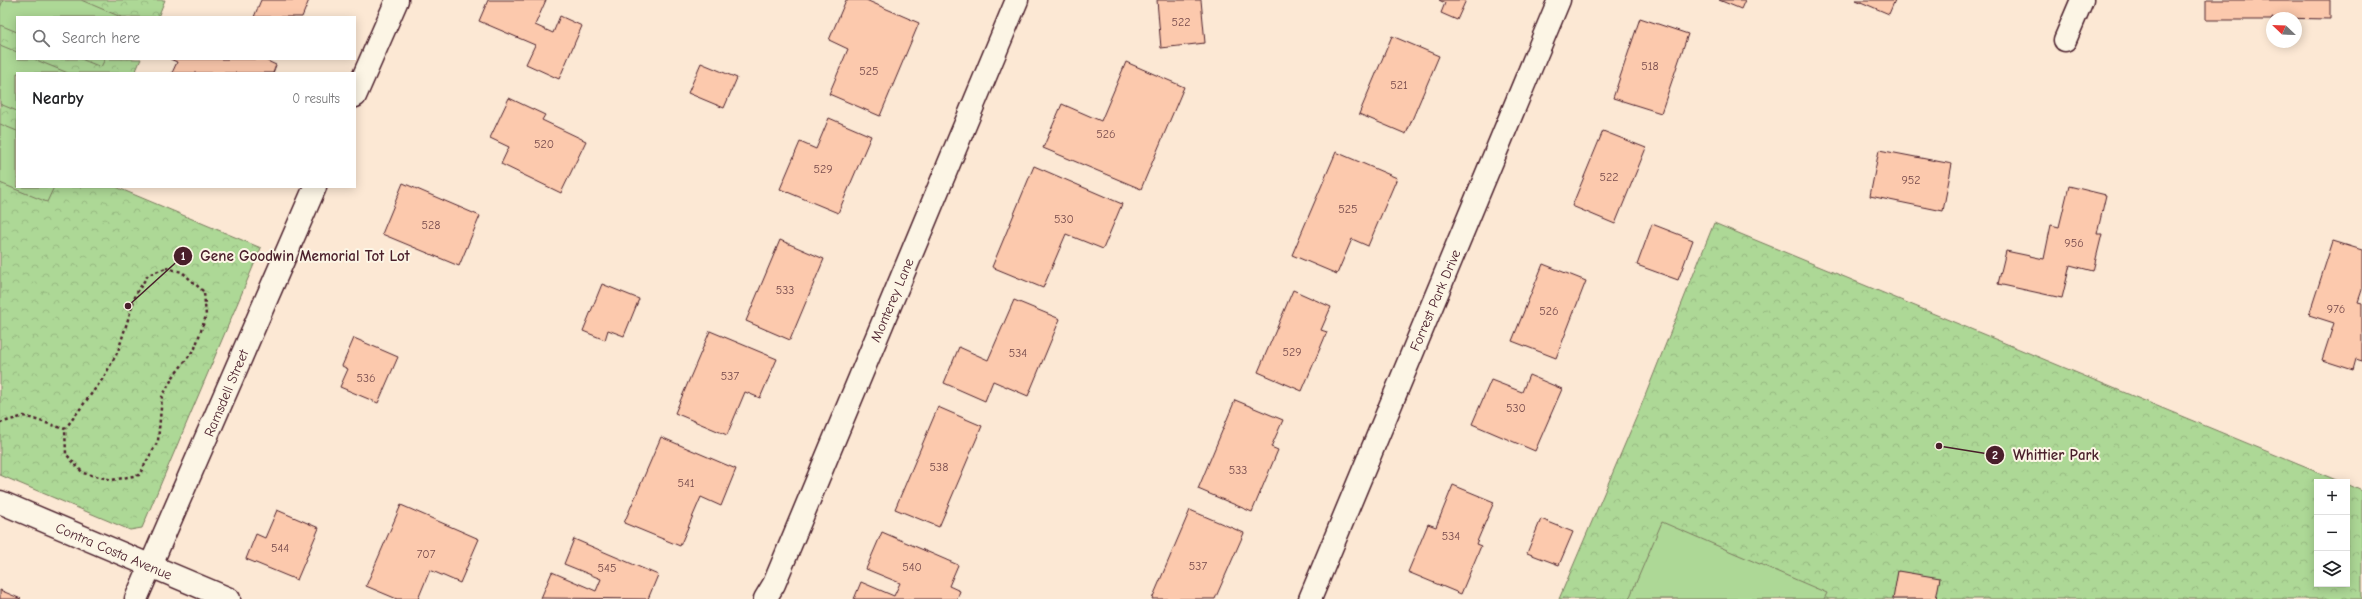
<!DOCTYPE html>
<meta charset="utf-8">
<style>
:root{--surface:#fff;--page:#f6f6f6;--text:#202124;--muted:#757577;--line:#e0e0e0}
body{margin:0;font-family:"Comic Neue",sans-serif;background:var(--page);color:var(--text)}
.controls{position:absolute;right:12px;bottom:12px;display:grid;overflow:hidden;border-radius:0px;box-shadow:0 2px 10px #0003}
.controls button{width:36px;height:36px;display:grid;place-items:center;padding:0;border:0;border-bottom:1px solid var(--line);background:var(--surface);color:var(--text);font:20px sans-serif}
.compass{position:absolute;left:2266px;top:12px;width:36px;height:36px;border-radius:50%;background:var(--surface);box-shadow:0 2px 10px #0003;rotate:293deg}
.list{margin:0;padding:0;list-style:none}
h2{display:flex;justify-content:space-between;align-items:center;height:52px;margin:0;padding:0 16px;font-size:17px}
h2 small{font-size:13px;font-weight:400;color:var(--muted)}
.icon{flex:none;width:22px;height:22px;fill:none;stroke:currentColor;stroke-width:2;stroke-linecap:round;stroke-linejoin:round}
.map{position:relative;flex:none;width:2362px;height:599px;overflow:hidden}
.search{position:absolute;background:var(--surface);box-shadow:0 2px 10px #0003;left:16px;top:16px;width:340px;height:44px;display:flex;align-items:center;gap:10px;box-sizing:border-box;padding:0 14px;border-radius:0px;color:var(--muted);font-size:15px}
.panel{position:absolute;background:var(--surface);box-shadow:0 2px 10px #0003;left:16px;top:72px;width:340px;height:116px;border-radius:0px}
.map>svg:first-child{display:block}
.park{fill:url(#park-crowns);stroke:#7c7c60}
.pitch{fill:#add896;stroke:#7c7c60}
.building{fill:#fcc9ad;stroke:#4a1f2b}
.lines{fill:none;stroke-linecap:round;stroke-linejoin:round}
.street-casing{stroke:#4a1f2b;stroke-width:25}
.path{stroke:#4a1f2b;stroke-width:2.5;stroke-dasharray:3 3;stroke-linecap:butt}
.street{stroke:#fcf5e5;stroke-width:22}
.labels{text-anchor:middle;stroke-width:4;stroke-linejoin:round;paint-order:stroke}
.number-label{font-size:12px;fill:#764a4c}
.street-label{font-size:14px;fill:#4a1f2b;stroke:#fcf5e5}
.leader{fill:none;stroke:#4a1f2b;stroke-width:1.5}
.callout-dot{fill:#4a1f2b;stroke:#fcf5e5;stroke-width:1.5}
.mark-label{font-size:12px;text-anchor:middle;font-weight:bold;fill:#fff}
.callout-label{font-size:15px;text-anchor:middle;font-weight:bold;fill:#4a1f2b;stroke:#fcf5e5;stroke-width:4;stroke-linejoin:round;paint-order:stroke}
</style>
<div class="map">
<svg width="2362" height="599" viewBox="0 0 2362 599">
<defs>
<pattern id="park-crowns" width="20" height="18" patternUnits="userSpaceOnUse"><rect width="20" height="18" fill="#add896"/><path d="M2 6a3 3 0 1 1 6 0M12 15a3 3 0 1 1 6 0" fill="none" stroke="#96b981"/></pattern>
</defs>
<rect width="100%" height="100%" fill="#fce8d4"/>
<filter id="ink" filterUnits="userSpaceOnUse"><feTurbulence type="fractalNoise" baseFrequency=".025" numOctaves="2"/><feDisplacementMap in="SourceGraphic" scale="8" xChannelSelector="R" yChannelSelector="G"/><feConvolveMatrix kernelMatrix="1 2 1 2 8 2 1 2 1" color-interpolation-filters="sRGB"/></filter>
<g filter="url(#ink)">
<g class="park">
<path d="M0,0H165L158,17H17V59H141L135,73H17V187H116L261,248L142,528L130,530L0,475Z"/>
<path d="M1714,223L2341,482H2317V584H2347V484L2362,491V599H1559L1639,411Z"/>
</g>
<g class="pitch">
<path d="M3,0H81L121,17H17V32L0,25V8Z"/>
<path d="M0,45L17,52V59H34L68,73H17V111L0,104Z"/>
<path d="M81,59H105L101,67Z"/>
<path d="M0,124L17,131V187H54L47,202L0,183Z"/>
<path d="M1662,522L1827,593L1824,599H1629Z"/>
</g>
<g class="building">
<path d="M261,0H309L302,17H254Z"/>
<path d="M488,0H546L535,25L553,33L560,16L582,26L559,79L526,64L535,45L479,21Z"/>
<path d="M846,0H866L919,23L880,116L829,94L848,49L829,40Z"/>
<path d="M1157,0H1201L1205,43L1161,48Z"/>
<path d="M1439,0H1466L1457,20L1441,13L1445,3Z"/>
<path d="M1719,0H1745L1741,9Z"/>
<path d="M1856,0H1895L1889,14Z"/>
<path d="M2206,0H2330V19L2272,18V20H2206Z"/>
<path d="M1640,18L1688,34L1661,113L1613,98Z"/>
<path d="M1392,36L1439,56L1406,134L1359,114Z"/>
<path d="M170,59H263L276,65L273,73H172L177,62Z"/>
<path d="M1126,62L1184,87L1141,189L1043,148L1062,104L1101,121Z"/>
<path d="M701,63L737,78L724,108L688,93Z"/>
<path d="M509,98L545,115L542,120L586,141L561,193L501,164L509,147L490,138Z"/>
<path d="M829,118L871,136L838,213L780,189L800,142L816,149Z"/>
<path d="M1603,131L1646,148L1615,224L1572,206Z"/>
<path d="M1879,150L1952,164L1943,211L1870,196Z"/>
<path d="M1336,152L1397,178L1368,246L1352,239L1337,274L1292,255Z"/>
<path d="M1034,166L1122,204L1103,249L1066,234L1043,288L992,267Z"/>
<path d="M403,183L480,216L459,266L382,234Z"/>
<path d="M2069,186L2106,195L2097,234H2102L2093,271L2070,265L2062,298L1998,284L2006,251L2044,259L2051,225L2059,227Z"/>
<path d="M1652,224L1693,240L1678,280L1637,265Z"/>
<path d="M780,240L824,259L790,340L746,321Z"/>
<path d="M2333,241L2362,250V290L2358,302L2362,303V361L2356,359L2353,370L2322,360L2334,323L2309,315Z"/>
<path d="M1543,264L1586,281L1556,358L1512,341Z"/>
<path d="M602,284L639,299L624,336L608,330L605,340L583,331Z"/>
<path d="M1293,290L1331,307L1321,330L1327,332L1302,391L1258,372Z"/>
<path d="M1014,300L1060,319L1028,396L993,381L985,401L944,383L959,347L988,360Z"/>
<path d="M710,331L777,359L760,398L745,392L727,435L675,413Z"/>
<path d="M354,338L398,357L378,403L340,387L348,369L342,366Z"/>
<path d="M1529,375L1562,389L1535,451L1472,424L1491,380L1522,392Z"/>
<path d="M1235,400L1283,420L1271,447L1278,450L1252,512L1198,489Z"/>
<path d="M938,407L982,426L939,527L895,509Z"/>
<path d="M661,437L736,469L721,506L701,497L680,546L624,523Z"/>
<path d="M1453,485L1494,502L1476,544L1481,546L1461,594L1408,572L1428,524L1436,527Z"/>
<path d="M401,505L479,539L460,583L430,570L418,599H397L366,586Z"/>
<path d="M277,510L319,528L297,580L246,559L256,534L265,538Z"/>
<path d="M1190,510L1244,533L1215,599H1152Z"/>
<path d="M1541,519L1573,532L1559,565L1527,553Z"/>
<path d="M882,532L958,565L949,586L960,591L957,599H854L861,582L894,596L900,583L866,569Z"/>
<path d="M574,539L658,575L648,599L541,598L552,572L596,591L601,579L564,564Z"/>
<path d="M1898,571L1940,578L1936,599H1893Z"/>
<path d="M0,590L21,599H0Z"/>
</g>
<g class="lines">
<defs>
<g id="street">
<path d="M2065,40L2082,0"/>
<path d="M355,96L397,0"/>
<path d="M0,502L229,599"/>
<path d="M136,599L315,187"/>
<path d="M765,599L774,584L1017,0"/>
<path d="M1310,599L1559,0"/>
</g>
</defs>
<use href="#street" class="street-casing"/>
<g class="path">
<path d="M166,268L182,272L204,292L206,316L195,348L173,377L162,397L158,441L139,475L112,480L83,473L66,454L65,429L104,377L118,351L136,294L148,275Z"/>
<path d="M0,423L24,416L65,429"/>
</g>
<use href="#street" class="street"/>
</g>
</g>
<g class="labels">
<g class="number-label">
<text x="1181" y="26">522</text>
<text x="1650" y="70">518</text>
<text x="869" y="75">525</text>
<text x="1399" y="89">521</text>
<text x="1106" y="138">526</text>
<text x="544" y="148">520</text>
<text x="823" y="173">529</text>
<text x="1609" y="181">522</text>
<text x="1911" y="184">952</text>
<text x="1348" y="213">525</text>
<text x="1064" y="223">530</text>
<text x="431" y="229">528</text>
<text x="2074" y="247">956</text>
<text x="785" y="294">533</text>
<text x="2336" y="313">976</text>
<text x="1549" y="315">526</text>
<text x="1292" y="356">529</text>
<text x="1018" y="357">534</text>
<text x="730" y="380">537</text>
<text x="366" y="382">536</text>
<text x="1516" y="412">530</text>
<text x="939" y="471">538</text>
<text x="1238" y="474">533</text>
<text x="686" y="487">541</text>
<text x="1451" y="540">534</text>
<text x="280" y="552">544</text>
<text x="426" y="558">707</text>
<text x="1198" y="570">537</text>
<text x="912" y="571">540</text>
<text x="607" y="572">545</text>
</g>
<g class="street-label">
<text transform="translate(892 300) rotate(-67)" y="5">Monterey Lane</text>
<text transform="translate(1435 300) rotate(-67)" y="5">Forrest Park Drive</text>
<text transform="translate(226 393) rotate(-67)" y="5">Ramsdell Street</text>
<text transform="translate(114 551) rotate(23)" y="5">Contra Costa Avenue</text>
</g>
</g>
<path class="leader" d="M128 306L183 256M1939 446L1995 455"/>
<g class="callout-dot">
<circle cx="128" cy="306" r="4"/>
<circle cx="1939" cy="446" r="4"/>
<circle cx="183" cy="256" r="10"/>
<circle cx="1995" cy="455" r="10"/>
</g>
<g class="mark-label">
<text x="183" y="260">1</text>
<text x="1995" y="459">2</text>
</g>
<g class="callout-label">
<text x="305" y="261">Gene Goodwin Memorial Tot Lot</text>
<text x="2056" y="460">Whittier Park</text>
</g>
</svg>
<div class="controls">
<button>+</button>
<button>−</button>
<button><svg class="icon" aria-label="layers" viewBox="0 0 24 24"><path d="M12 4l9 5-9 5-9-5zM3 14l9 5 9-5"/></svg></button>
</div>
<svg class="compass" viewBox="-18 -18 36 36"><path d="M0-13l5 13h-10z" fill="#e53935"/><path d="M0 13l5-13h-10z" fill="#757577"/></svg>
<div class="search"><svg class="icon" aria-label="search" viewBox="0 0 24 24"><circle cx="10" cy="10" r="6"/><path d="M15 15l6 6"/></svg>Search here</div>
<section class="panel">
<h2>Nearby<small>0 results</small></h2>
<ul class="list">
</ul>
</section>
</div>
